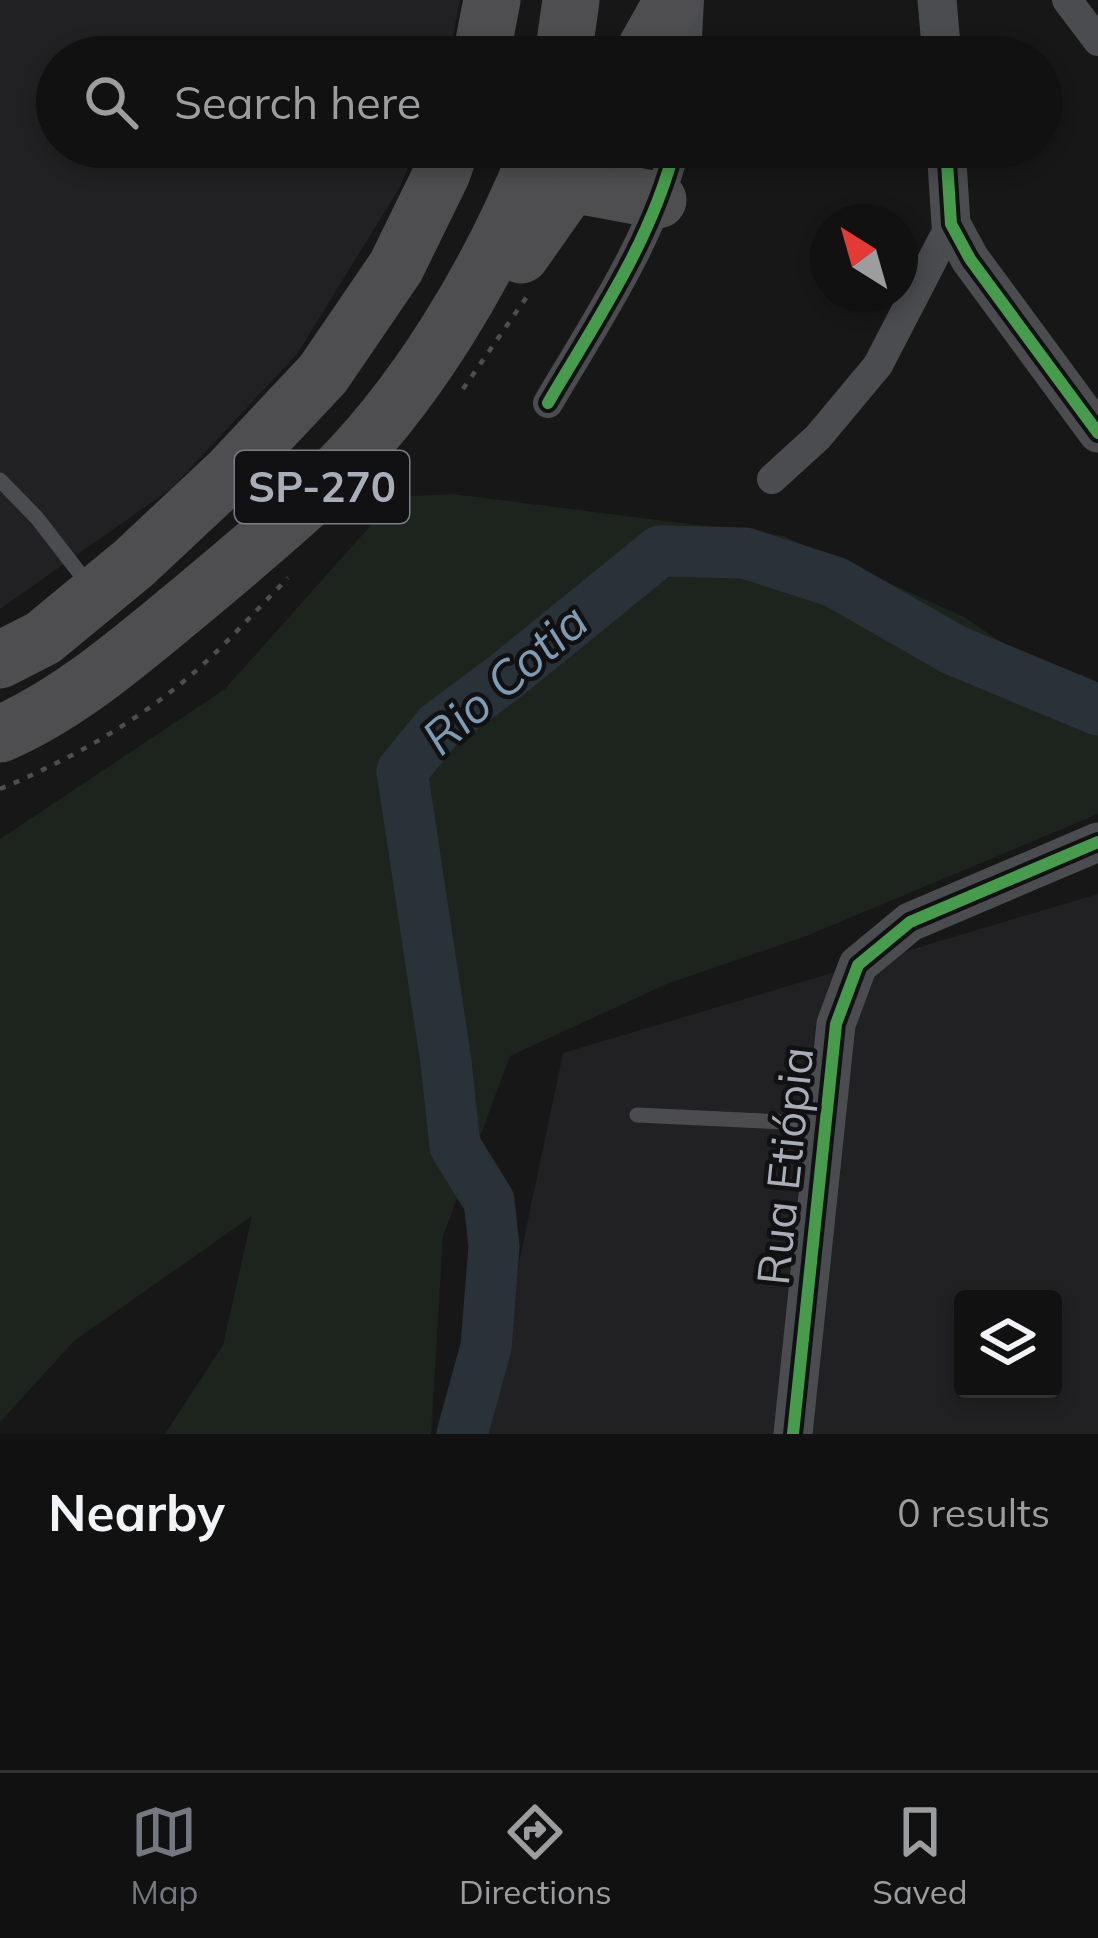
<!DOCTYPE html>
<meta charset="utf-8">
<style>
:root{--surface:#111;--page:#1e1f1f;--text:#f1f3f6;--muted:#9c9d9f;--line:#303131;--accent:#757880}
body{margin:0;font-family:Mulish,sans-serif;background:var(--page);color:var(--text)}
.controls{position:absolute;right:36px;bottom:36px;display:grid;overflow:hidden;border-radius:12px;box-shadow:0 6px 18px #0003}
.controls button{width:108px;height:108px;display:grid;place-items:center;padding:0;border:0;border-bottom:3px solid var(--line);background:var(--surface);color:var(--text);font:60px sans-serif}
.compass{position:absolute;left:810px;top:204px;width:108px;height:108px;border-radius:50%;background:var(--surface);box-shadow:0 6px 18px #0003;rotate:323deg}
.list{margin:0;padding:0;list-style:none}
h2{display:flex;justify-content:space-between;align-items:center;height:156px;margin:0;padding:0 48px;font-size:51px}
h2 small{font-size:39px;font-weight:400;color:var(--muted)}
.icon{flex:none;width:66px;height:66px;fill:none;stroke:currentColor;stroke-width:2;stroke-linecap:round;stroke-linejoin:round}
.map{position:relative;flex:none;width:1098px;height:1434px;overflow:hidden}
.search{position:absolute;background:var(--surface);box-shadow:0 6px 18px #0003;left:36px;right:36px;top:36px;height:132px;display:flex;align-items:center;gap:30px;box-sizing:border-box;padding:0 42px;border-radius:66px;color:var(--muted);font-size:45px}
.sheet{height:336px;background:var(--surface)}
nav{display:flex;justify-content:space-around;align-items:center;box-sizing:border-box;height:168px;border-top:3px solid var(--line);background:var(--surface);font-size:33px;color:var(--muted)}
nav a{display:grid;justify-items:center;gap:6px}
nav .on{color:var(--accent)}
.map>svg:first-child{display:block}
.built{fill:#212123;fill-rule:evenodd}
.green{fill:#1d241e}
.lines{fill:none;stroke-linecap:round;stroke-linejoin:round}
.river{stroke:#2a3239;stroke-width:51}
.path{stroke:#4d4e52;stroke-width:4.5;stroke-dasharray:6 9;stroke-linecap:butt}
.service{stroke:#4b4c50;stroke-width:15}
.minor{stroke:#4b4c50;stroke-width:30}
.tertiary{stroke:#4b4c50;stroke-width:39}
.motorway{stroke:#4e4e51;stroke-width:57}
.cycleway-casing{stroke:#111113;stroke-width:20}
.cycleway{stroke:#469c4c;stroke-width:12}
.labels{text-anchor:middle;stroke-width:9;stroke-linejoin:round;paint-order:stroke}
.shield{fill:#111113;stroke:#7b7e86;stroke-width:3}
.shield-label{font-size:42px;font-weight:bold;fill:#a8adb8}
.street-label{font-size:45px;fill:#a8adb8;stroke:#111113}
.water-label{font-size:48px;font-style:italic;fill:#7f9bb3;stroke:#111113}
</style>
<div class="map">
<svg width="1098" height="1434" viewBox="0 0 1098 1434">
<rect width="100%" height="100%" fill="#171717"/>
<g class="built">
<path d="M0,0H460L449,57H57V147H416L400,187L297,354L172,488L0,609Z"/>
<path d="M1098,894V1434H483L563,1053ZM963,1299H1053V1389H963Z"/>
</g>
<path class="green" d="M452,494L784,536L964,617L1098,707V814L804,937L669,983L510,1056L443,1236L431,1434H165L223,1345L252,1216L74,1341L0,1422V839L225,689L396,497Z"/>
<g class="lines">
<path class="river" d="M462,1434L486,1347L494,1246L489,1201L455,1146L446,1062L402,771L439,726L505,677L660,551L745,553L835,582L954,650L1098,710"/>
<g class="path">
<path d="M463,389L528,295"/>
<path d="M0,789C67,761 134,724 190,676C224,647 255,611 288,578"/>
</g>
<g class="service">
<path d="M0,480L37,518L91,588"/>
<path d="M637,1115L825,1124"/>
</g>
<g class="minor">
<path d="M1067,0L1098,41"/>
<path d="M686,57L689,0"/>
<path d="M548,403C596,321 652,240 675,147"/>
<path d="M772,479L818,437L878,365L951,224"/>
</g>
<g class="tertiary">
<path d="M937,0L942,57"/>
<path d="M946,147L951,224L970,259L1098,433"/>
<path d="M793,1434L836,1024L858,965L910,922L1098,842"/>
</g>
<g class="motorway">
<path d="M481,57L492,0"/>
<path d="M563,57L571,0"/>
<path d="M641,57L673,0"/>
<path d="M571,184L658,200"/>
<path d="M521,255L571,184L591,147"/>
<path d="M0,660L43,638L134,563L230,473L323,374L396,267L442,173L451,147"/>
<path d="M0,734C67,705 124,656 180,610C227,571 274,532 319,490C415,400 492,269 540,147"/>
</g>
<defs>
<g id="cycleway">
<path d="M946,147L951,224L970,259L1098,433"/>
<path d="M548,403C596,321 652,240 675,147"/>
<path d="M793,1434L836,1024L858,965L910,922L1098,842"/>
</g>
</defs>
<use href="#cycleway" class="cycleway-casing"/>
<use href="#cycleway" class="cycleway"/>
</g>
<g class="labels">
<rect class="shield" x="235" y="451" width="174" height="72" rx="9"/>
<g class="shield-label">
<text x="322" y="502">SP-270</text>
</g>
<g class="street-label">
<text transform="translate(785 1166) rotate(-84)" y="16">Rua Etiópia</text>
</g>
<g class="water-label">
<text transform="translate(505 679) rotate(-41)" y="17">Rio Cotia</text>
</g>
</g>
</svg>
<div class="controls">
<button><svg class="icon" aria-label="layers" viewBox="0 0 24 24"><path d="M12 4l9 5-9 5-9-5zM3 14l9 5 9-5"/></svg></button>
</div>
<svg class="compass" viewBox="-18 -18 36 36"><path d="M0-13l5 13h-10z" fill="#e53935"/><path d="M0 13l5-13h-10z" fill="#9c9d9f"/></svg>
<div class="search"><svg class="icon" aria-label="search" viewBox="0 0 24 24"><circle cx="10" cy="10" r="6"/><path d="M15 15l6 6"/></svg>Search here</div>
</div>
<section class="sheet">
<h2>Nearby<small>0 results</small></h2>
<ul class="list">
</ul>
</section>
<nav>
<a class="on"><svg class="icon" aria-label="map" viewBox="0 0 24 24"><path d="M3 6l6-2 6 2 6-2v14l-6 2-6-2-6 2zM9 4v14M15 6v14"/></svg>Map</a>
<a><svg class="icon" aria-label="directions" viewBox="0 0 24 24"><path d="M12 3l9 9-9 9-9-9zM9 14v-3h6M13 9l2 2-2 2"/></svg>Directions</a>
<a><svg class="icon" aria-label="saved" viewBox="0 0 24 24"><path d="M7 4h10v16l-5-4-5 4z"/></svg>Saved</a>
</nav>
